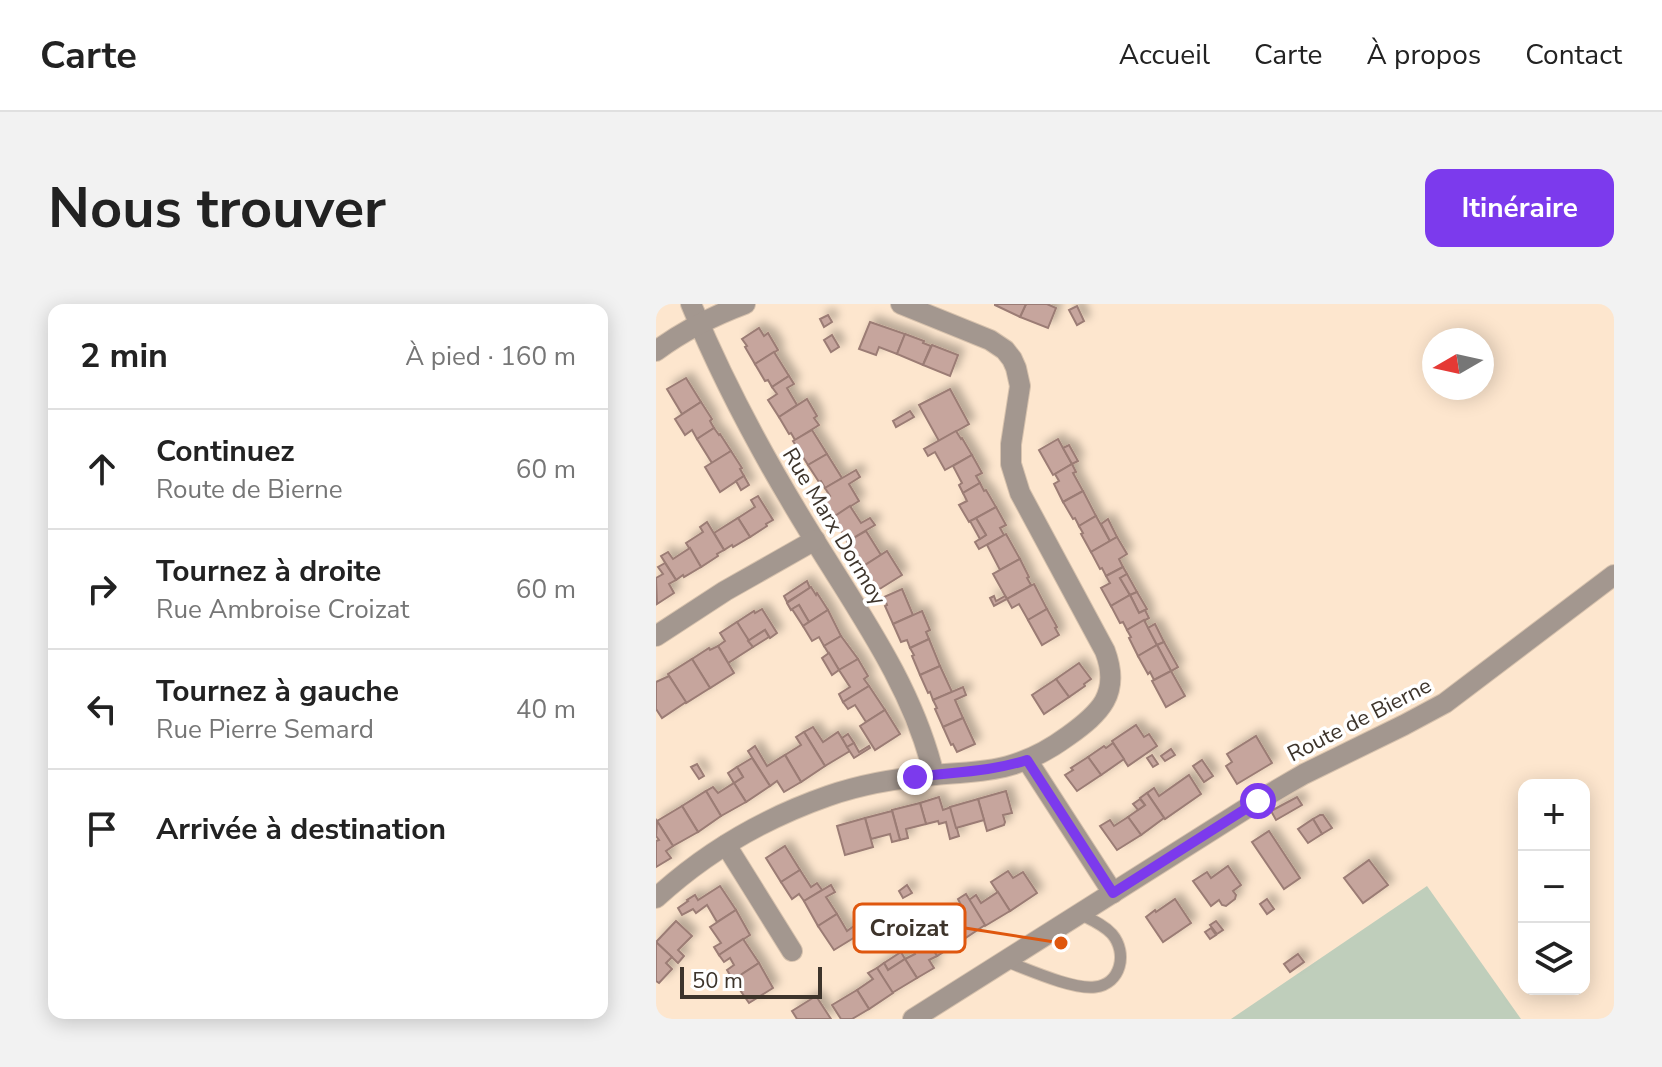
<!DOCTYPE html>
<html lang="fr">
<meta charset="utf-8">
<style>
:root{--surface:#fff;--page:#f2f2f2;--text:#222;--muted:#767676;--line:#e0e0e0;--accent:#7c3aed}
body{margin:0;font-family:"Nunito Sans",sans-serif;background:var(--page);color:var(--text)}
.controls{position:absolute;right:24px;bottom:24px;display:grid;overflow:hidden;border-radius:16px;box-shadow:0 4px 20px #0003}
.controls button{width:72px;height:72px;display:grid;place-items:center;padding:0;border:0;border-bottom:2px solid var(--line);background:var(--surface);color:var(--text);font:40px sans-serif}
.compass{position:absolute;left:766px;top:24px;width:72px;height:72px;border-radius:50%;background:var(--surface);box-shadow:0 4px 20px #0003;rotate:261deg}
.scale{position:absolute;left:24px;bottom:20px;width:142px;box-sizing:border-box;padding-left:8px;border:4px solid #3d342b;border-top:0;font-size:22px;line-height:28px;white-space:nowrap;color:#3d342b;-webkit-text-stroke:6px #fff;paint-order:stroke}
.stop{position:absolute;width:24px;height:24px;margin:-18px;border:6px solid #7c3aed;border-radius:50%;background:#fff}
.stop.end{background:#7c3aed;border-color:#fff;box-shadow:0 2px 8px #0008}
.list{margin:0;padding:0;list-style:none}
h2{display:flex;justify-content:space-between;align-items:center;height:104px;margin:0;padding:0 32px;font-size:34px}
h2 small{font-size:26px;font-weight:400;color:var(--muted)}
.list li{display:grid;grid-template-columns:52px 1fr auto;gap:24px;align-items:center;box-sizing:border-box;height:120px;padding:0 32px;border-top:2px solid var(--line)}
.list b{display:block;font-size:30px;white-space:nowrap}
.list p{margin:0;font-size:26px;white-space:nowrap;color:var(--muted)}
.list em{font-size:26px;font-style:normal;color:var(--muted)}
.icon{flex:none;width:44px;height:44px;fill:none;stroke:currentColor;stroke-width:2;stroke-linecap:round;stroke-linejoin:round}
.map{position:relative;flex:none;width:958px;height:715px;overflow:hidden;border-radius:16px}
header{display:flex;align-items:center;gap:48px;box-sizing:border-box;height:112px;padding:0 40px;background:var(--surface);border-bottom:2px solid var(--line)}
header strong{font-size:38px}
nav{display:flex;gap:44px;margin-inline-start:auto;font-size:28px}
.intro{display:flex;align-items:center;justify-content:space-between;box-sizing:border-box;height:192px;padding:0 48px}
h1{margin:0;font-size:56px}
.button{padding:20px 36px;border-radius:16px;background:var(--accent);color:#fff;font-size:28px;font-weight:700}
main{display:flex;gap:48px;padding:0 48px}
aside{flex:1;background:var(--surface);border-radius:16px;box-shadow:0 4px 20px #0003}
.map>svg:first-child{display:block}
.green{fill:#bfcebb}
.building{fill:#c6a59d;stroke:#9b7c74;stroke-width:2;filter:url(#shadow)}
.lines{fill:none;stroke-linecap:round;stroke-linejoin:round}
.lane-casing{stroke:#d7c2ad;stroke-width:13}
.street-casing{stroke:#d7c2ad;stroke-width:22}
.lane{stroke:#a3978f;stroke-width:11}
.street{stroke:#a3978f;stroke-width:20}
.route{stroke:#7c3aed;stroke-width:10}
.labels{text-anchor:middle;stroke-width:7;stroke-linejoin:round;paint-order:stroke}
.street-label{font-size:22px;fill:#3d342b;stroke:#fff}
.leader{fill:none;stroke:#df570e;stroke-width:3}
.callout-dot{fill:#df570e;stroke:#fff;stroke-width:3}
.callout{fill:#fff;stroke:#df570e;stroke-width:3}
.callout-label{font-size:24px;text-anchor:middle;font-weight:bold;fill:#3d342b}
</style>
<header>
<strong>Carte</strong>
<nav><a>Accueil</a><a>Carte</a><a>À propos</a><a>Contact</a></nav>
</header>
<div class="intro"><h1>Nous trouver</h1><a class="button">Itinéraire</a></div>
<main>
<aside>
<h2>2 min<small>À pied · 160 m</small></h2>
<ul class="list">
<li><svg class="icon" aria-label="ahead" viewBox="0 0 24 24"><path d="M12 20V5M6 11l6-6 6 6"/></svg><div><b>Continuez</b><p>Route de Bierne</p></div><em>60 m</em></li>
<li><svg class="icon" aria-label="right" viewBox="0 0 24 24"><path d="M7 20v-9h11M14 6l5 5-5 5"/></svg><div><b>Tournez à droite</b><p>Rue Ambroise Croizat</p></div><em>60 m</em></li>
<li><svg class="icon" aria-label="left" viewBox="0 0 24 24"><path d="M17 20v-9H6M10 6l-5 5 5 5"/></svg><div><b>Tournez à gauche</b><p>Rue Pierre Semard</p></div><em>40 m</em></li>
<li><svg class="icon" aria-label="arrive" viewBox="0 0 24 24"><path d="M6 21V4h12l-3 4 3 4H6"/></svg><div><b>Arrivée à destination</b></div></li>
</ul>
</aside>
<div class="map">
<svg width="958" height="715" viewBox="0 0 958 715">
<defs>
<filter id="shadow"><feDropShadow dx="6" dy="-6" stdDeviation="4" flood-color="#0004"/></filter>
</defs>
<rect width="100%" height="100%" fill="#fde6ce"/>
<path class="green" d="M771,582L865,715H575Z"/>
<g class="building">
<path d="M370,0H391L400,4L392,24L364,13Z"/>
<path d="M370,0L364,13L339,1V0Z"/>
<path d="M421,2L428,17L421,21L413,6Z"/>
<path d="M172,11L176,18L168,23L164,15Z"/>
<path d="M214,18L249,30L241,50L223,43L220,51L203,45Z"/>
<path d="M103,24L108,32L112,29L122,46L99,60L89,43L91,42L86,35Z"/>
<path d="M249,30L268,37L267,39L275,42L267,61L241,50Z"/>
<path d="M176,31L183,43L175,48L168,36Z"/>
<path d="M276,41L302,51L294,72L267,61Z"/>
<path d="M118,48L133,72L116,83L112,76L109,77L99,60Z"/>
<path d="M133,72L138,80L131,84L141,101L123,113L112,96L121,90L116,83Z"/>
<path d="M30,74L45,98L26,110L11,85Z"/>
<path d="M294,85L313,120L283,137L263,101Z"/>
<path d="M151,95L161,112L158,114L163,121L139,136L135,129L133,130L123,113Z"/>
<path d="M45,98L56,115L54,117L58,124L41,135L36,126L29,131L19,115Z"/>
<path d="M254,107L258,113L240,123L237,117Z"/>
<path d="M58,124L63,131L64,130L75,147L56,159L41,135Z"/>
<path d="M156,126L171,150L152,161L137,137Z"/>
<path d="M300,127L305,135L306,134L316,151L289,166L279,148L272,152L268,145Z"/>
<path d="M402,135L416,160L397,171L383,146Z"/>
<path d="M413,141L422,157L416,160L407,144Z"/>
<path d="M75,147L86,164L84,165L88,172L64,188L49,163Z"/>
<path d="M171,150L186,174L169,184L165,177L163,178L152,161Z"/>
<path d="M316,151L326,169L320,172L324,179L307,189L303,181L306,179L297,162Z"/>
<path d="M416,160L420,168L417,169L427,187L407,198L398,180L403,177L399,170Z"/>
<path d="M200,166L204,173L193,180L203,197L176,214L165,197L174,192L169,184Z"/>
<path d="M88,172L93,181L85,186L80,177Z"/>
<path d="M324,179L328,187L330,186L340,203L313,218L303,201L311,197L307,189Z"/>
<path d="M427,187L440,212L423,222L419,214L417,215L407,198Z"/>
<path d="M102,192L117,216L110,220L111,222L94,233L82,214L99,203L95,196Z"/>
<path d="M194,202L205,219L214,214L219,221L192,237L176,214Z"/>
<path d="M340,203L350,221L344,224L348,231L323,245L319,238L330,231L320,214Z"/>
<path d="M440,212L454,237L435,248L425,230L427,229L423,222Z"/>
<path d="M82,214L94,233L77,243L76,241L68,246L58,229Z"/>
<path d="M320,214L330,231L324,235L314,217Z"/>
<path d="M452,215L461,233L454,237L445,220Z"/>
<path d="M51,218L68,246L61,250L62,252L45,263L30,239L47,228L44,223Z"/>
<path d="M210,227L225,251L206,263L191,238Z"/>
<path d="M350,230L364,255L344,266L331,241Z"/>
<path d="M461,233L471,250L463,255L467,263L450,272L446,264L444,265L435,248Z"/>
<path d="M34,244L45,263L28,273L27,271L20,276L5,252L12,248L17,255Z"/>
<path d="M231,247L246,271L222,286L206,263Z"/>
<path d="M364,255L373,273L371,274L375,281L351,295L337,270Z"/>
<path d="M9,259L20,276L13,280L18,289L1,300L0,274L7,270L2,263Z"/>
<path d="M467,263L471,270L464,274L474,291L455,302L445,284L454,279L450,272Z"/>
<path d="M471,270L481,288L474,291L464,274Z"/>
<path d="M151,277L154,284L131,298L128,292Z"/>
<path d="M378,280L391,305L372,316L363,300L356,304L351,295Z"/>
<path d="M155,283L160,291L161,289L172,306L153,318L143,301L135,306L131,299Z"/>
<path d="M246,285L257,311L237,320L229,302L231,301L228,293Z"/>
<path d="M481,288L491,305L483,309L474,291Z"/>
<path d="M474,291L483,309L489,306L493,314L471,326L467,318L464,319L455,302Z"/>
<path d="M338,292L340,297L349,292L351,295L338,302L334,294Z"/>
<path d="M143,301L153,318L147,322L136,305Z"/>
<path d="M106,305L121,329L114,334L109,326L92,337L81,318L98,307L99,309Z"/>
<path d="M391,305L401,323L399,324L403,331L386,341L372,316Z"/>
<path d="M172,306L185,332L168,342L163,333L156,337L147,322Z"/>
<path d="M266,307L274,326L270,328L273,335L254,344L251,336L245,338L237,320Z"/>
<path d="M488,316L501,341L482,352L473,334L475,333L471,326Z"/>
<path d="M81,318L97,343L72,359L62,342L69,337L64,329Z"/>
<path d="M499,320L508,338L501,341L492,324Z"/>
<path d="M109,326L113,333L97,343L92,337Z"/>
<path d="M185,332L202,355L183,366L168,342Z"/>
<path d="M273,335L284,362L264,371L256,352L258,351L254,344Z"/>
<path d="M508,338L522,363L515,367L501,341Z"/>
<path d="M501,341L515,367L498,376L494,368L492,370L482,352Z"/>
<path d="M62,342L78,369L54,384L36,355L53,344L54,346Z"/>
<path d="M173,349L183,366L176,371L166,354Z"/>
<path d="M36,355L54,384L30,399L12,370Z"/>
<path d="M202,355L212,372L208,375L213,382L187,398L183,390L194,383L183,366Z"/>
<path d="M423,359L435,375L428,380L429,382L413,393L400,375Z"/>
<path d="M284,362L296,388L277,396L274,388L272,389L264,371Z"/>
<path d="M515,367L529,392L510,403L496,377Z"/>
<path d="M13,372L30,398L6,414L0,405V378Z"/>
<path d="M400,375L413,393L388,410L376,391Z"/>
<path d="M213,382L229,406L210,418L199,401L192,405L187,398Z"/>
<path d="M307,383L310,391L299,396L307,414L287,423L279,405L281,404L277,396Z"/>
<path d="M229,406L244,430L219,446L204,422Z"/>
<path d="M307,414L319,440L301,448L297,440L295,441L287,423Z"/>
<path d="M480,421L488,433L493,430L501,442L472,462L456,437Z"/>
<path d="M157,423L167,438L182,428L194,447L169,462L148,428Z"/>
<path d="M148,428L169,462L145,478L129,451L145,441L140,433Z"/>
<path d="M192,430L198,439L191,443L186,434Z"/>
<path d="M600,432L616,459L581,480L570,462L576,458L571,450Z"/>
<path d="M198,439L203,448L213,442L214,444L198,454L191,443Z"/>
<path d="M457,439L468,455L445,471L432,453L448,442L450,444Z"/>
<path d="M99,442L111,462L129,451L145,478L128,488L121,477L114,482L92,447Z"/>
<path d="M515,445L519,451L509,457L505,452Z"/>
<path d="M496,451L502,460L497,463L491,454Z"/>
<path d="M432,453L445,471L421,487L409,471L417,466L415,464Z"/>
<path d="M96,454L114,482L90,498L78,479L87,473L81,463Z"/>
<path d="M546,456L557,472L548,478L537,462Z"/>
<path d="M41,460L48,472L43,475L35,463Z"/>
<path d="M81,463L87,473L78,479L72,469Z"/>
<path d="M533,471L545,490L509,515L491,489L498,484L503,492Z"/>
<path d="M78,479L90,498L65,512L50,487L57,483L62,489Z"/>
<path d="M50,487L65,512L42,528L26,502Z"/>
<path d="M350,487L356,509L347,511L349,518L348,521L331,527L322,495Z"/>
<path d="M491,489L508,514L485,531L472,513L489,501L484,494Z"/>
<path d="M283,493L287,506L295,503L303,532L294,535L290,518L283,520L282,517L270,520L264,499Z"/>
<path d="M641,493L646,501L620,516L615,507Z"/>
<path d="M322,495L328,516L300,524L294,503Z"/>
<path d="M484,495L489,501L482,506L477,500Z"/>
<path d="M264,499L270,520L250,525L252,534L244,536L236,506Z"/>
<path d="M26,502L42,528L17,542L1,517Z"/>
<path d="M236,507L244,536L236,538L234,530L215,535L209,514Z"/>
<path d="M664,511H667L676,524L666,530L657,515Z"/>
<path d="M472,513L485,531L461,546L444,522L454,516L458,522Z"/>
<path d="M209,514L217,543L189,551L181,522Z"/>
<path d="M657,515L666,530L652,539L642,525Z"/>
<path d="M1,517L17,542L10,547L15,554L0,563V537L3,536L0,532Z"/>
<path d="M613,527L644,574L628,585L596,538Z"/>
<path d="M129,542L144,566L125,578L110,554Z"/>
<path d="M713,556L732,581L707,599L688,574Z"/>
<path d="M572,562L585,581L577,587L580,591L579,595L570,602L566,601L563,596L555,602L537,577L551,568L555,574Z"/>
<path d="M144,566L155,583L161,579L166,586L148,597L143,590L136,595L125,578Z"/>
<path d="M352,567L357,574L367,568L381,589L354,607L335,578Z"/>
<path d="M175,581L179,588L170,593L181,610L162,622L148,597Z"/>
<path d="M251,581L256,589L247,594L243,587Z"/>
<path d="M64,582L80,606L61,618L51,601L40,609L37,605L26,611L22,604L32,597L31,596L39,591L42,596Z"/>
<path d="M342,588L354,607L329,622L313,596L320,591L325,599Z"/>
<path d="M310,590L329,621L305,637L289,611L305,601L302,595Z"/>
<path d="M519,595L535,619L507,638L490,613L499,606L500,608Z"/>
<path d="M611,595L618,605L611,610L604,600Z"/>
<path d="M80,606L94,631L63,651L58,643L65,639L54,623Z"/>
<path d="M181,610L191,627L198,622L204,630L178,646L162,622Z"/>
<path d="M289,611L305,637L281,652L265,626Z"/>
<path d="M20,617L36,632L22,646L28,652L22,659L0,638Z"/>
<path d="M560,617L567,626L561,630L554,621Z"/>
<path d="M555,624L560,631L554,635L549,628Z"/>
<path d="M265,626L281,652L273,656L278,664L261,674L249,655L259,650L253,640L260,635L257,631Z"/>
<path d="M87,635L103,659L77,676L71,666L78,661L74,654L68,658L63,651Z"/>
<path d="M0,638L16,653L10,659L16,665L3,679L0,677Z"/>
<path d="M245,648L249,655L232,666L228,659Z"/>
<path d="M642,650L648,658L634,668L628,660Z"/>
<path d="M249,655L261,674L236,689L221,664L228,659L232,666Z"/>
<path d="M103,659L117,684L93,699L77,676Z"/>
<path d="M221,664L237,689L213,705L201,686L217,675L212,669Z"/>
<path d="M201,686L213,705L196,715H185L176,701Z"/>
<path d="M160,692L175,715H141L136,707Z"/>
</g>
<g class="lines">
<defs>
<path id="lane" d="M349,657C371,665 417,686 439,683C465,680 472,649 456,630C448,621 436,616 424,610"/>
<g id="street">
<path d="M35,0C68,80 108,154 153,227C201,306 256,380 278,471"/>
<path d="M0,47C27,27 57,12 89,0"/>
<path d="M0,332L69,287L159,236"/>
<path d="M371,456L457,589"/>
<path d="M70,541L136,647"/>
<path d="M0,594C49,549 109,514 172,492C206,480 243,474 279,471C304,468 328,469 352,462C374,456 393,446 412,432C444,409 465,390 449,347L364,189L355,160V140L364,82L360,64L356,55L349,46L334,36L245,0"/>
<path d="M257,715L602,497L648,470L748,421L789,399L958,271"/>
</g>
</defs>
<use href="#lane" class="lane-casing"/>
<use href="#street" class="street-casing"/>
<use href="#lane" class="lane"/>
<use href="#street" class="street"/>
</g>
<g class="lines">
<path class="route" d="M259,473C297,468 334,468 371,456L457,589L602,497"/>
</g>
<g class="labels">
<g class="street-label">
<text transform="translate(179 222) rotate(59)" y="8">Rue Marx Dormoy</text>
<text transform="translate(703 415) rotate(-27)" y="8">Route de Bierne</text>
</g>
</g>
<path class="leader" d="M405 639L309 624"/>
<circle class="callout-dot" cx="405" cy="639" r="8"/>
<rect class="callout" x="198" y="600" width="111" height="48" rx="8"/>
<g class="callout-label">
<text x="253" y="632">Croizat</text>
</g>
</svg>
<div class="controls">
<button>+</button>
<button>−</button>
<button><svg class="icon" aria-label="layers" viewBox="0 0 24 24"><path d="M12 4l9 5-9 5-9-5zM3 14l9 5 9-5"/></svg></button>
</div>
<svg class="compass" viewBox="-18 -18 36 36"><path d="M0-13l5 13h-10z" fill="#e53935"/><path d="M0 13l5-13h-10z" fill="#767676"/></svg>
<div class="scale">50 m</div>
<div class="stop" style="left:602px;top:497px"></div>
<div class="stop end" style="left:259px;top:473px"></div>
</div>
</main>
